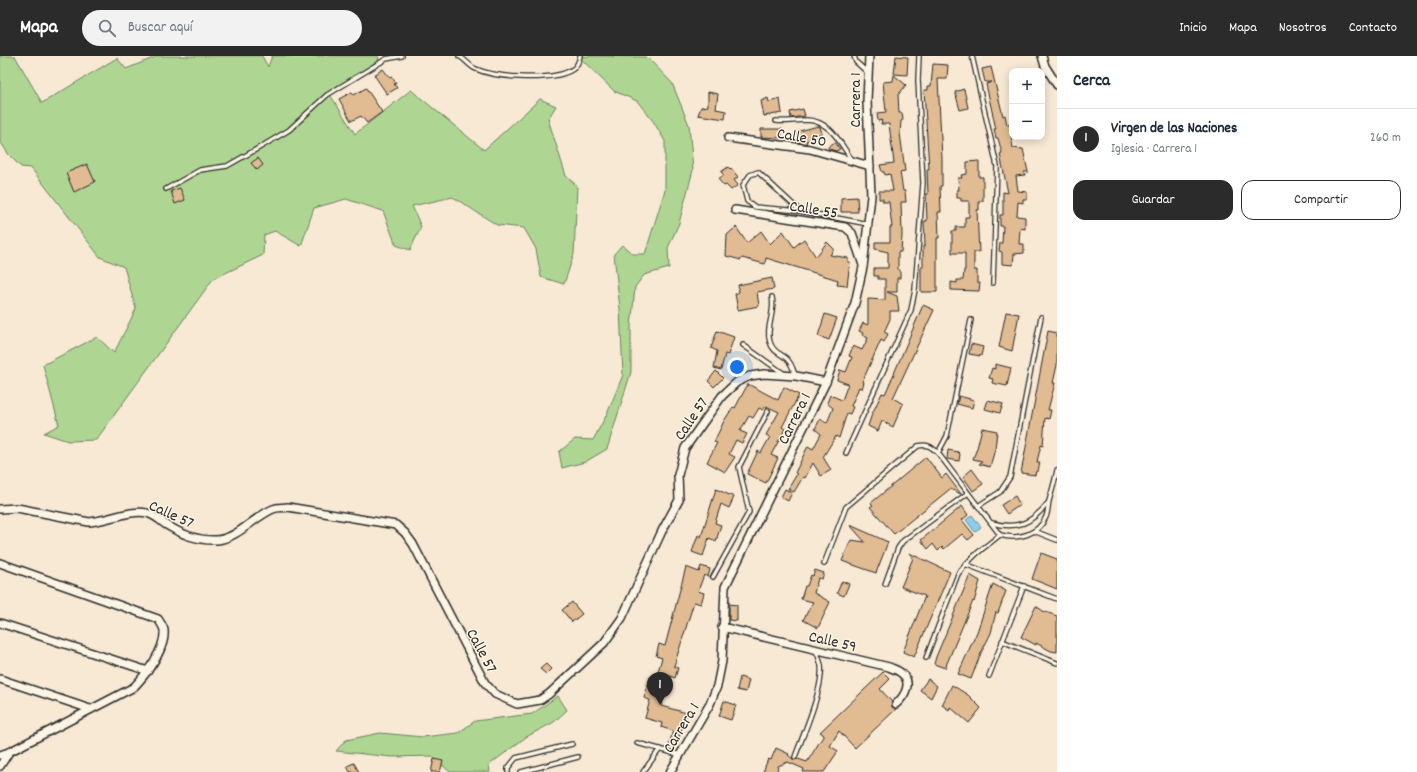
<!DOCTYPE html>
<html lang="es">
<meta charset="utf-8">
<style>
:root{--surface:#fff;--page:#f2f2f3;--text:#1f2937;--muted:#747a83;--line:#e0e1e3;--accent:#2b2b2b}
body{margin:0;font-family:Dekko,sans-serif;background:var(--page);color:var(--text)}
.controls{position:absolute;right:12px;top:12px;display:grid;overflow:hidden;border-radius:8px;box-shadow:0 2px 10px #0003}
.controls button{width:36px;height:36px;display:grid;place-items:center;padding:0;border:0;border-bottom:1px solid var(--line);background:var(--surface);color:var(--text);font:20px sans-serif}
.you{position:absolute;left:737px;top:311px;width:14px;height:14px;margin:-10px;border:3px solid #fff;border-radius:50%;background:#1a73e8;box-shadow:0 0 0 6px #1a73e833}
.badge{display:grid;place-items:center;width:26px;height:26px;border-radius:50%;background:var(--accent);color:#fff;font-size:13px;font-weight:700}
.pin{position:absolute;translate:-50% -33px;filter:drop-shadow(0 1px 2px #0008)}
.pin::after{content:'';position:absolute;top:21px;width:14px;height:12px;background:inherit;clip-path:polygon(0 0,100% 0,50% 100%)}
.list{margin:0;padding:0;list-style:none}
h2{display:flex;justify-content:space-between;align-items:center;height:52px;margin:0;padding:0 16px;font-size:17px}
h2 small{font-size:13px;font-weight:400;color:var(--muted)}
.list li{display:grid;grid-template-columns:26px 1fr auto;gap:12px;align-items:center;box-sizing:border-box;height:60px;padding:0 16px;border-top:1px solid var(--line)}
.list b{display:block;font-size:15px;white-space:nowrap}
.list p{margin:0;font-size:13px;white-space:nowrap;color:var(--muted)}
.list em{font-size:13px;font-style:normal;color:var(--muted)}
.actions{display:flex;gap:8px;padding:12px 16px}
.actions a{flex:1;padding:9px 0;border:1px solid var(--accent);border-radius:12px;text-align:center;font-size:14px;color:var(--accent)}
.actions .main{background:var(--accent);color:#fff}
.icon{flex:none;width:22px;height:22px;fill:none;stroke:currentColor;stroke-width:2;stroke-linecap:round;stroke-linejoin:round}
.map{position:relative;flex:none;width:1057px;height:716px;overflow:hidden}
header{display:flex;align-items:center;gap:24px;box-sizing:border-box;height:56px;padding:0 20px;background:var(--accent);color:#fff}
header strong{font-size:19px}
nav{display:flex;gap:22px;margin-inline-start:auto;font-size:14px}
.search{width:280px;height:36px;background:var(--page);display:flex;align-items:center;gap:10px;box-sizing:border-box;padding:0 14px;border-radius:22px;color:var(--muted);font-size:15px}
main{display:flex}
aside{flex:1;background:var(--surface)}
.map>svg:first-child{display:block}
.green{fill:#aed692;stroke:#6c805e}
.water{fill:#8dceee;stroke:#668da0}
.building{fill:#e1bb92;stroke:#2b2b2b}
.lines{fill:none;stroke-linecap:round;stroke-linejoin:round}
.lane-casing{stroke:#2b2b2b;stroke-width:6}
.street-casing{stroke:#2b2b2b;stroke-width:10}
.lane{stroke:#fcf5e5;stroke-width:3.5}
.street{stroke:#fcf5e5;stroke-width:7}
.labels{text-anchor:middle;stroke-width:3;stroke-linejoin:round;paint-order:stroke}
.street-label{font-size:16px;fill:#2b2b2b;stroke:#fcf5e5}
</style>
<header>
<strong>Mapa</strong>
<div class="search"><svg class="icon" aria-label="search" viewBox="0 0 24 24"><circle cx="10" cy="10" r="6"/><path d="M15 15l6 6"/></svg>Buscar aquí</div>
<nav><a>Inicio</a><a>Mapa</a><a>Nosotros</a><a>Contacto</a></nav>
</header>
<main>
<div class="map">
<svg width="1057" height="716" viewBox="0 0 1057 716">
<rect width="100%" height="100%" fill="#f7e9d4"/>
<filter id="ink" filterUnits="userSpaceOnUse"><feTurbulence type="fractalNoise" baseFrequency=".025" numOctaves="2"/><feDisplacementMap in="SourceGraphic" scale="8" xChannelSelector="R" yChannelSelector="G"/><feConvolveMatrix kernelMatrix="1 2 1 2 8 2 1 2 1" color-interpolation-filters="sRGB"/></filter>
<g filter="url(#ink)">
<g class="green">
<path d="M0,0H15L42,47L117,2L126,13L158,0H262L268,11L272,0H378L379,4L329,37L355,78L411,34L484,94L540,43L556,50L548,63L566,120L577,130L574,198L564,228L541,221L536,193L524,172L497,169L453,141L412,150L421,171L410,194L396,189L383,155L346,143L314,152L301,190L275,175L264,179L263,199L213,223L96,384L68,385L44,377L59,369L43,309L97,281L114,297L136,253L124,211L100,201L31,112L21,111L9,99L0,85Z"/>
<path d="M578,0L647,1L672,27L689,69L693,114L679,167L668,192L669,212L644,219L635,231L631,271V316L607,393L585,406L562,412L559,396L575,383L593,384L607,358L623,319L620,253L614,198L622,189L633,198H645L665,134V85L653,65L637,45L614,35Z"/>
<path d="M558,640L567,654L554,666L526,681L489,709L490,716H450L432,700L392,701L336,695L346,684L380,677L423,681L458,677L475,665L532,658Z"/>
</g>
<path class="water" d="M972,459L981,471L975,476L966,464Z"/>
<g class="building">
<path d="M896,0L908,1L907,19L894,18Z"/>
<path d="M933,8L948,9L947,23H938L942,103V130H940L941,156H938L939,182H937V236H921V211H923V190H925L924,165H927L926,139L928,138L927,113H929L924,34H928V30H931Z"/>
<path d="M991,11L1003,60L1005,59L1007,69L1012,68V79H1011L1013,92L1023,93L1028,116H1024L1025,119L1016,120L1018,135L1027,136V143H1023V147L1018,146L1017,160L1025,161V173L1020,172L1019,188H1024V197L1014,198L1013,209L1002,208V196L999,195L1000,187H1002L1003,170H1000V159H1003V136L1008,137L1000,98L1002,97L998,82H996L994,73H996L986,28L992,26H985L982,13Z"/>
<path d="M383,13L390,22L392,21L396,27L394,28L397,32L387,38L374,19Z"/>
<path d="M894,19L906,29L898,39L899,57H902L903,64L901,65L900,77L905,115L900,116L903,135H905L906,146H901L902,179L901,196H898V214H900V222H897V236H887L897,240L899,255H890V263L884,276L888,278L884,286L881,284L862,326H864L862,333L859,331L851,350L853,351L850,358L847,357L839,382L836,380L823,401L831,414L821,420L813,407L805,422L803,421L794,436L788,433L797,418L795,417L808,390L813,393L821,378L815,373L820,363L827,367L833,352L827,347L830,339L842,344L848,328L837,324L840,314L846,316L852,301L849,300L853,290L862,294L868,282L862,279L863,277L859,275L863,267L868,269V243L885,244V223H878V220H874V212H888V196L875,193V186H890V171H892L889,146H883V143H879V135H893L890,118L885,119L884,116H882L880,109L894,107L889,68H881L882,64L878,65L877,57L886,56L883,26L893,25Z"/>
<path d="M366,32L382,56L367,67L361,60L351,65L339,43L352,36L354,39Z"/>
<path d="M964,33L968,52L960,54L955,36Z"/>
<path d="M708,36L718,38L716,53L726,55L725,63L698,59L701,51L708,50Z"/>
<path d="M768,42L769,46L780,43L782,57L764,60L761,45Z"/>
<path d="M803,53L805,60L791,62L790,56Z"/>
<path d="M818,70L820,71L822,77L816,79L817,82L806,85L807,88L798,86L796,76Z"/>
<path d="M761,73H782V82L761,81Z"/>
<path d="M835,86L840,93L836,95L829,93L828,91Z"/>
<path d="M258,102L263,109L257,114L251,107Z"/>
<path d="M979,105V121H983V145H979V154H977L979,196H974V214H977V227H980L979,235L951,234V226L957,227V224H963L964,214H965V197H952V175H956V171H965V161H969V145H961V142H957V134H959L958,122H962L961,119L967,118V106Z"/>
<path d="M87,108L95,126L74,136L66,117Z"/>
<path d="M728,111L730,113L731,112L738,121L734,124L738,129L731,134L726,129L724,130L718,123L724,119L721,116Z"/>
<path d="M180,132L185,144L175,148L171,135Z"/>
<path d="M857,141L858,156H841V142Z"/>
<path d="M736,171L747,187L761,175L770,188L783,175L794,191L804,183L816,201L827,186L834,193L830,199L848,202V206H850L847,230L837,229L838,224L766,202L765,208L742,202L741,204L726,200L727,179Z"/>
<path d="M772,222L774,233L757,236L759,250L738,254L735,238L739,236L738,229Z"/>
<path d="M923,249L934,254L893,342L903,348L893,371L882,365L878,375L868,370L872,358L882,337L885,338L890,327Z"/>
<path d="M1006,256L1019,258L1012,295L999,291Z"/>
<path d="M825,258L837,262L829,284L818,280Z"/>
<path d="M717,275L734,281L728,299L725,298L721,314L714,312L717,295L711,292Z"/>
<path d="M1048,275L1057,277V309L1053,327H1055L1048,354H1051L1049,363L1045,362L1043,390L1041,389L1040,393L1037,406H1040L1038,415H1036L1035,419L1021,417Z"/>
<path d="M971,288L983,291L981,300L969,298Z"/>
<path d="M995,308L1011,312L1007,330L992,327L993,323L989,322L992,312L995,313Z"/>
<path d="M716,315L723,322L714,331L708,325Z"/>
<path d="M748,328L778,344L784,331L799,339L782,371L785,373L771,399L778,402L766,427L747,418L758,395L761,397L770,381L766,379L779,356L766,350L763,354L759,352L753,362L749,360L740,375L747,378L742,387L736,384L729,398L735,401L725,416L707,406L717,387L714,386L724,365L733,351L735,352Z"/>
<path d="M959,340L974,344L972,352L957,348Z"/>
<path d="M988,344L1003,348L1000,357L985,353Z"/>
<path d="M982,372L997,375L995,393L990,411L979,408L982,405L973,403L977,392Z"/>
<path d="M948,394L958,396L960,398L959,405L947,403Z"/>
<path d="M926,401L942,422L946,418L961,438L950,433L894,478L870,451L873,449L871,447Z"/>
<path d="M972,413L983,428L973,435L964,422V420Z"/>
<path d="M716,433L734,441L729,452L721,448L715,467L721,469L716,485L709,482L703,500L692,496L698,479L701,481Z"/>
<path d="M785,433L792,437L788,445L781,441Z"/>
<path d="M1015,440L1020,449L1007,458L1001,449Z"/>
<path d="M962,450L968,459L962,464L974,479L968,484L962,478L944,493L942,491L938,495L933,488L928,493L921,484Z"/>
<path d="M850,469L888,486L876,517L842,505L851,484L865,486Z"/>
<path d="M909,497L950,516L914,601L903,596L925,540L901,531L913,502Z"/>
<path d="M1041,497L1057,503V533L1032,523Z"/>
<path d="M701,510L710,513L708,521L704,519L698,535L704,537L701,548L694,546L674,610L678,612L675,622L670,620L661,650L687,657L676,690L669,688L673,675L661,671L662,667L645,662L650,644L644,642L650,621L656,622L662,602L656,600L659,588L665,590L686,511L699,516Z"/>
<path d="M815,514L824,517L822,523L818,522L814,537L830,546L818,572L803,564L813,546L801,543L805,530H807L811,519L813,520Z"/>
<path d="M970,519L980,525L974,546L973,545L945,612L934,608L936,601Z"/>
<path d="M842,525L849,528L844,540L837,537Z"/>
<path d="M993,528L1006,535L998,557L996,556L991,577L981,597L971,623L958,618L977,576Z"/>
<path d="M572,546L582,558L572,566L562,554Z"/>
<path d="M729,548L737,549V565L729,564Z"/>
<path d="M1036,550L1043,555L1057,560V596L1051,595L1036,587V589L1021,581Z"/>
<path d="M546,608L551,613L546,618L540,613Z"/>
<path d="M883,616L890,623L880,633L892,646V651L896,653L855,692L839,675L830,690L838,695L824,716H803L804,713L788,706L778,710L777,716H763L768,703L771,704L776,692L789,698L788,699L794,704L798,703L807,706L824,679L820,676Z"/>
<path d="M740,621L749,624L746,636L737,634Z"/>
<path d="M928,623L937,630L931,642L920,634Z"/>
<path d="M952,629L968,639L981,652L969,667L950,651L949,654L942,649Z"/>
<path d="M724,645L736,649L731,664L719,660Z"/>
<path d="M434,703L443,705L440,716H431Z"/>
<path d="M354,707L359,716H350L347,710Z"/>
</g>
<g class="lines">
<defs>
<g id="lane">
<path d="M459,0C466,4 469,10 476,13C496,22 554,26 573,13C577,10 579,5 580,0"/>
<path d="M854,0L856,6L867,16"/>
<path d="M972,0L997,110L993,227"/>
<path d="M776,65C787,66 796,64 807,64C831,65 840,87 852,104"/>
<path d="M166,133L200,114L227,110L264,89L289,74L327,39L386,3L402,0"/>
<path d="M800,155L758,116L750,119L743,129L747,145L755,151L800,155L868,168"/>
<path d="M772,241C776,256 765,271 770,286C773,296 780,297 787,303C792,308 793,313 795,319"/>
<path d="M743,289L783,317"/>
<path d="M846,397L911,254L915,234L923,127L918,24L919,0"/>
<path d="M938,397L947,380L971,264"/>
<path d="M978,450L1000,436L1010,421L1041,261"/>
<path d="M992,467C1017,474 1032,467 1048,447"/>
<path d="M1034,475L1057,484"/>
<path d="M824,508L846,451L918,390C927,388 931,390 938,397L1000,479C1018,484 1038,479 1046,461C1048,456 1048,450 1049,445C1052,435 1055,425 1057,414"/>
<path d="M965,508L1057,543"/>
<path d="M713,521L749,456L739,411L768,355"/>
<path d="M885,528L898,492L903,485L968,437"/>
<path d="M1002,585L1057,607"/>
<path d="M926,602L958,518C969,502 985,491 1000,479"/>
<path d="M989,620L1024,530"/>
<path d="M637,687L681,699"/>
<path d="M795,701C803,679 824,632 821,609C820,605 818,599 816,595"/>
<path d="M508,716V712L516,702L572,688"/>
<path d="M521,716L578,701"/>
<path d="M643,716L660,693"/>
</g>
<g id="street">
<path d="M1042,0L1045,10L1057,29"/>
<path d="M728,82L810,93L870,110"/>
<path d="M735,154L845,171L852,177L863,209"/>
<path d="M0,453L17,452L89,466C107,465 131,453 147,457C154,459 160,464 165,468C181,478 197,485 217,484C238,482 254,461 273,453C278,451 283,452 288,451L396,469L405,477L413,488L485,627L495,638L517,648L540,644L549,638L604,587L622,562L662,475L679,444L678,419L685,392L722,340L737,326L750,320L764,318L796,320L826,326"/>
<path d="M0,507L158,563C160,566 163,570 164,574C166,593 146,618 134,631L9,696L0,699"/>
<path d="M0,567L148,615"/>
<path d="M722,571L889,611C893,613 898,614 901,617C913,626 905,640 896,648"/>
<path d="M0,623L90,653"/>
<path d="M0,710L9,696"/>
<path d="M670,716L710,648L717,630L722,605L725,531L826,326L855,247L863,211L871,140L867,45L869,0"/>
</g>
</defs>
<use href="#lane" class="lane-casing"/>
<use href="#street" class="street-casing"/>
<use href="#lane" class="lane"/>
<use href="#street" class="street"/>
</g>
</g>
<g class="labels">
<g class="street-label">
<text transform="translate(854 44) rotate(-90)" y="6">Carrera 1</text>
<text transform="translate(802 80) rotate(10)" y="6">Calle 50</text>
<text transform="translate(814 152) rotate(9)" y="6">Calle 55</text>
<text transform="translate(690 362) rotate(-56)" y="6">Calle 57</text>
<text transform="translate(793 362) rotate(-64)" y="6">Carrera 1</text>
<text transform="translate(172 457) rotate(24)" y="6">Calle 57</text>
<text transform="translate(833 584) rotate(13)" y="6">Calle 59</text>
<text transform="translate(483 594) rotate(62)" y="6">Calle 57</text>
<text transform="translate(680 671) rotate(-59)" y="6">Carrera 1</text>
</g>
</g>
</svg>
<div class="controls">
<button>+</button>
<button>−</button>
</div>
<div class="you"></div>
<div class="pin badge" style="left:660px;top:649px">1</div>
</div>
<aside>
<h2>Cerca<small></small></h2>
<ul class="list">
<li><span class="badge">1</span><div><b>Virgen de las Naciones</b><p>Iglesia · Carrera 1</p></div><em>260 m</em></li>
</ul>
<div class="actions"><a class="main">Guardar</a><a>Compartir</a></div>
</aside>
</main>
